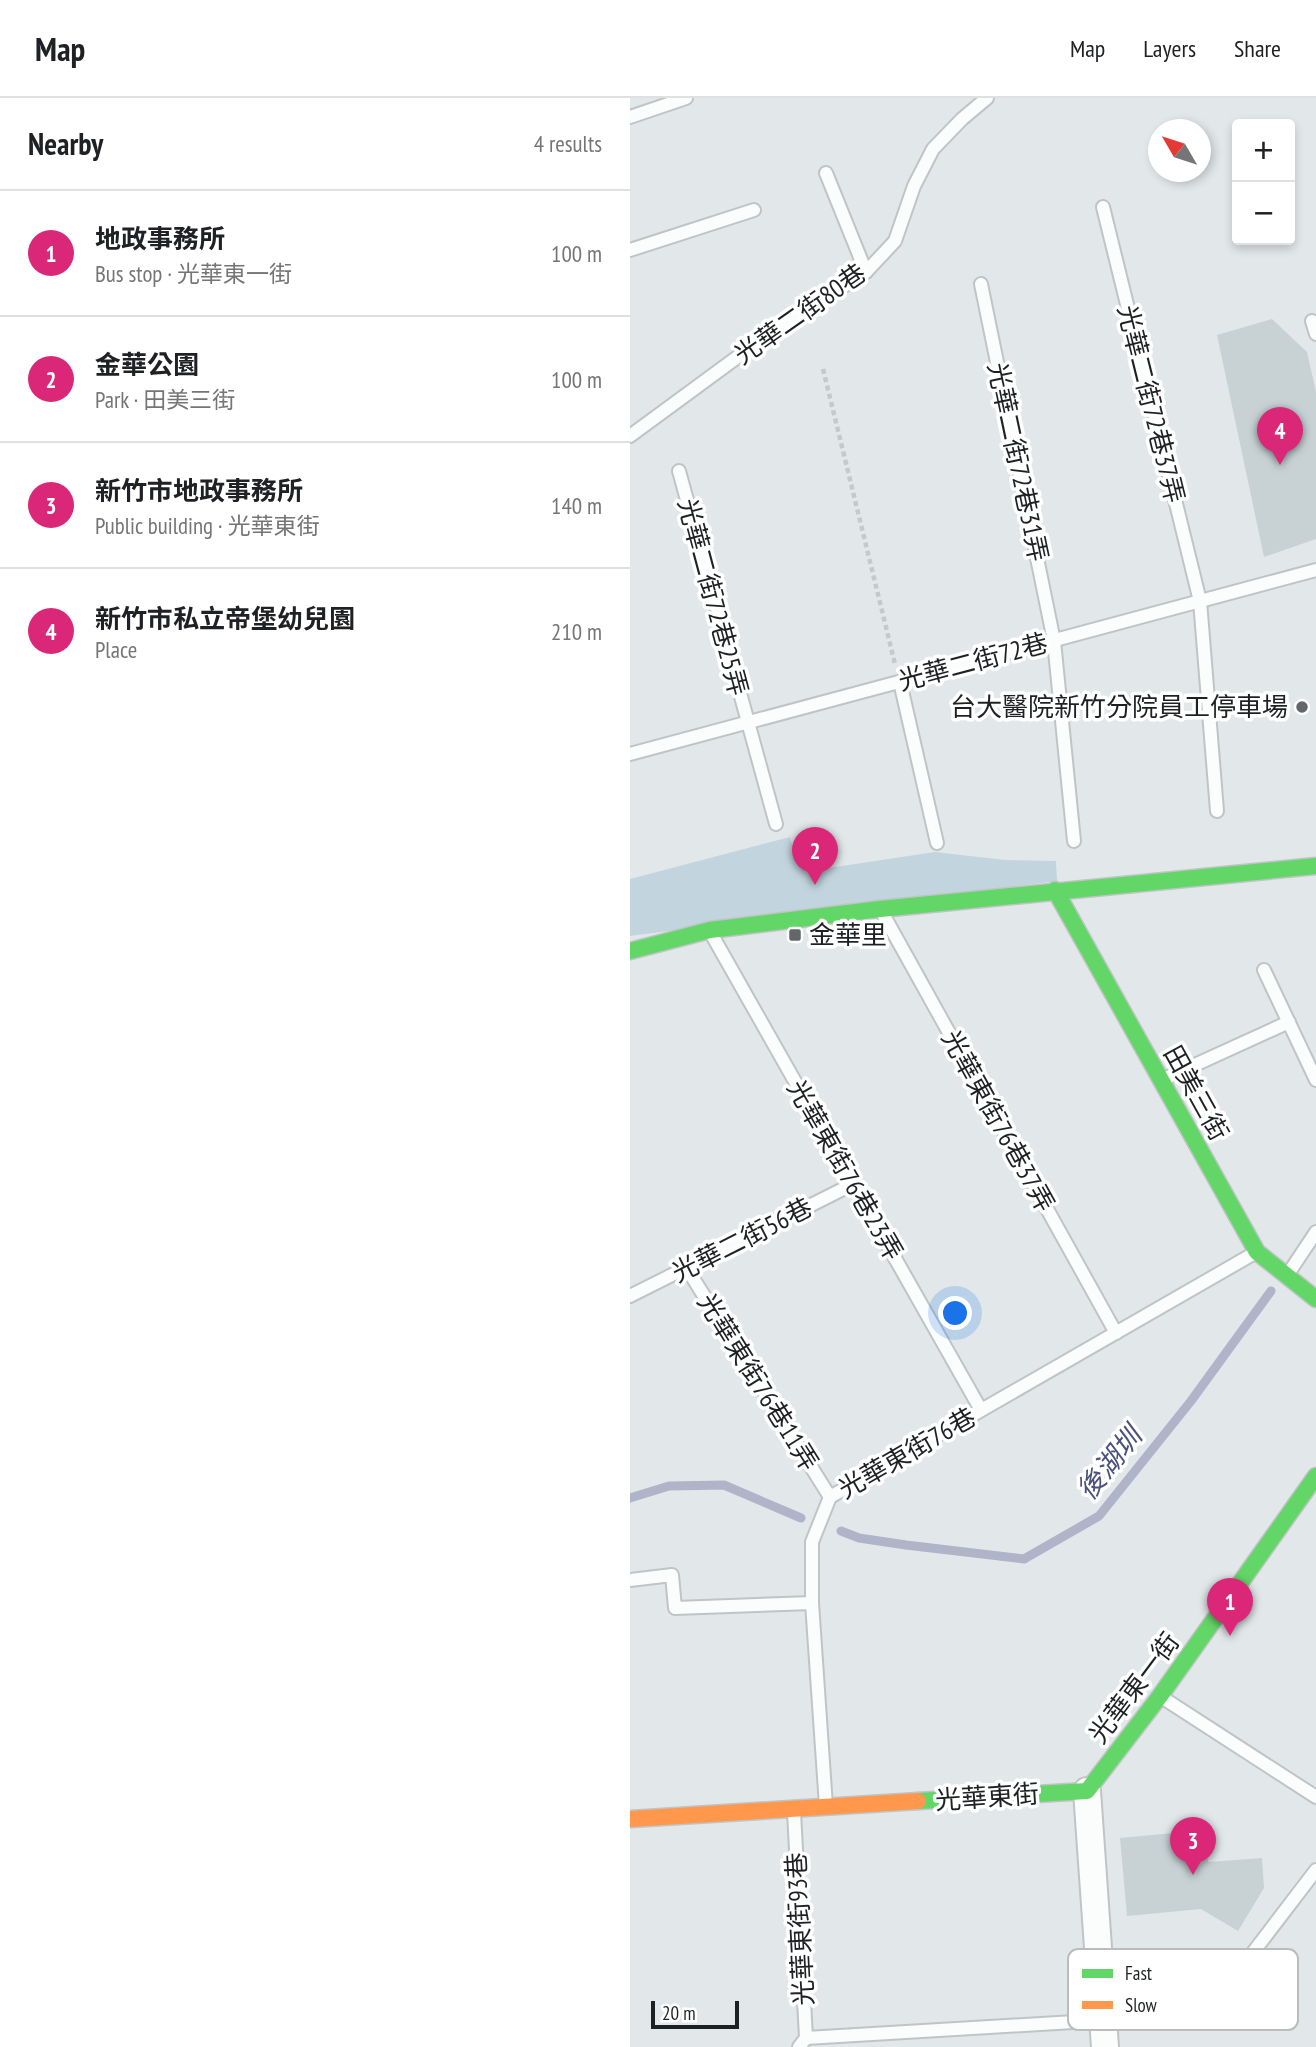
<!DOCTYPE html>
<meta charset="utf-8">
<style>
:root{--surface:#fff;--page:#f6f6f6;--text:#202124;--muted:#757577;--line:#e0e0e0;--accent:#db2777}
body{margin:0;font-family:"PT Sans Narrow","Noto Sans TC",sans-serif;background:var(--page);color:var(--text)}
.controls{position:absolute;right:21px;top:21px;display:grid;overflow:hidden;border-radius:7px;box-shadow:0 4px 10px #0003}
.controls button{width:63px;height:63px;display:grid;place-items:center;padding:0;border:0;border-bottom:2px solid var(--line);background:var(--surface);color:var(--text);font:35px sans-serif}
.compass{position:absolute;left:518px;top:21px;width:63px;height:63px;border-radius:50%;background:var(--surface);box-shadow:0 4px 10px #0003;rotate:309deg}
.scale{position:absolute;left:21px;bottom:18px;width:88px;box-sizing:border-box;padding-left:7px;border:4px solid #1e2123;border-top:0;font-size:19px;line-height:24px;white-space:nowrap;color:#1e2123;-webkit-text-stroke:5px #fff;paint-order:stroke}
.you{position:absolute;left:326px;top:1216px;width:24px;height:24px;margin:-18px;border:5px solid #fff;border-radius:50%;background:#1a73e8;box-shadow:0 0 0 10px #1a73e833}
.badge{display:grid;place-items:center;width:46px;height:46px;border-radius:50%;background:var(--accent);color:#fff;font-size:23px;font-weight:700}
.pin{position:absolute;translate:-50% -58px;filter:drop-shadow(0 2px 4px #0008)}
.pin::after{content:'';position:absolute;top:37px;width:24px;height:21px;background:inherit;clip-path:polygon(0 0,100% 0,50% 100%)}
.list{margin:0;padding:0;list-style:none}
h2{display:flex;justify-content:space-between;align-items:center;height:91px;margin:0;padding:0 28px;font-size:30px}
h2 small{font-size:23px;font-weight:400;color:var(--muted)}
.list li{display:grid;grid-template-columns:46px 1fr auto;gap:21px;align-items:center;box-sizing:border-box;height:126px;padding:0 28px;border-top:2px solid var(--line)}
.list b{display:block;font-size:26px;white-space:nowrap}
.list p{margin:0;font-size:23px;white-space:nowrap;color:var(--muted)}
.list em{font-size:23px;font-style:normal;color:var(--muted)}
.map{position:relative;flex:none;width:686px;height:1949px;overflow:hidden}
header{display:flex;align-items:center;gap:42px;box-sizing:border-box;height:98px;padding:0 35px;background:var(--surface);border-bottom:2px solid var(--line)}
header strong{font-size:33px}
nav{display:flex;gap:38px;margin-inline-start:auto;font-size:24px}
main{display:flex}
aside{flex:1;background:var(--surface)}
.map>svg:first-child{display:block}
.green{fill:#c2d4dd}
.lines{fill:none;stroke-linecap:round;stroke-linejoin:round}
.stream{stroke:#afb4c8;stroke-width:9}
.building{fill:#c8d2d4}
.lane-casing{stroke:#bfc4c5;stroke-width:16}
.street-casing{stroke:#bfc4c5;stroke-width:30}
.fast-casing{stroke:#bfc4c5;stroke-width:19}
.slow-casing{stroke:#bfc4c5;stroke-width:19}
.path{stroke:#c7c8ca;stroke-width:4.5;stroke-dasharray:5 3.5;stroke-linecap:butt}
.lane{stroke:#fbfcfc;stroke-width:12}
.street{stroke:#fbfcfc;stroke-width:26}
.fast{stroke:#63d668;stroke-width:16}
.slow{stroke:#ff974d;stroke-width:16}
.poi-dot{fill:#636769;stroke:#fff;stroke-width:2.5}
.labels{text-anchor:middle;stroke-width:7;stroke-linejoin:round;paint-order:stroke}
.street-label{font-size:26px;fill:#1e2123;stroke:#fff}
.poi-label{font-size:26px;fill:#1e2123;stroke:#fff;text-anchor:end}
.water-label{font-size:28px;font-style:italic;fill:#4c517c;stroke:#fff}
.key{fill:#fff;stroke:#bcbcbd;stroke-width:2}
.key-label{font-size:19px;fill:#1e2123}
</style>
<header>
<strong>Map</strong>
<nav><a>Map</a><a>Layers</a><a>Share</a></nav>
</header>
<main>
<aside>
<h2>Nearby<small>4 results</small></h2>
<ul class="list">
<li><span class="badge">1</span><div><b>地政事務所</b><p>Bus stop · 光華東一街</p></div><em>100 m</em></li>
<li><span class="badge">2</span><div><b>金華公園</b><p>Park · 田美三街</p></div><em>100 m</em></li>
<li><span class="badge">3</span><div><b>新竹市地政事務所</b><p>Public building · 光華東街</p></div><em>140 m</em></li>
<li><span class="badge">4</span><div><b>新竹市私立帝堡幼兒園</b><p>Place</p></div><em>210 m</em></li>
</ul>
</aside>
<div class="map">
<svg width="686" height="1949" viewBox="0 0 686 1949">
<rect width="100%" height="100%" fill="#e2e8ea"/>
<path class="green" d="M160,739L165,757L189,756L192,771L305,754L375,762L426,763L427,783L0,838V781Z"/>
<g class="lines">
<g class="stream">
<path d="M0,1400L39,1388L94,1387L171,1420"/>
<path d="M211,1433L229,1440L276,1447L394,1461L469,1418L561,1303L641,1193"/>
</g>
</g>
<g class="building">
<path d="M642,221L677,254L686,294V441L634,459L587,237Z"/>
<path d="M575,1732L578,1764L632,1760L634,1790L608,1833L571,1811L497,1818L490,1740Z"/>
</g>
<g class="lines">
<defs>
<g id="lane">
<path d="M0,19L56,0"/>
<path d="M196,75L236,174"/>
<path d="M473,109L570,503L587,713"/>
<path d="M0,152L124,112"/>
<path d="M351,186L424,543L444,743"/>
<path d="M682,223L686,236"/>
<path d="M0,338L147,230L236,174L265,143L284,88L303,51L332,21L357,0"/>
<path d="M49,373L146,726"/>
<path d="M270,584L307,745"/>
<path d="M0,656L686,472"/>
<path d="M253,816L486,1235"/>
<path d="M82,837L351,1312"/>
<path d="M634,872L686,982"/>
<path d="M534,981L659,924"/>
<path d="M56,1169L200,1399"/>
<path d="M658,1176L686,1134"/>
<path d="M0,1198L223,1086"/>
<path d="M0,1482L42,1477L45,1510L182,1505"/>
<path d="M533,1600L686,1699"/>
<path d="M196,1708L182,1505V1444L200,1399L623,1156"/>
<path d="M164,1714L176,1940L169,1949"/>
<path d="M176,1940L576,1916L686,1772"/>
</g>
<path id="street" d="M457,1693L475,1949"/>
<g id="fast">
<path d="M425,792L627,1154L686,1201"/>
<path d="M0,853L80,832L250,811L686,768"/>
<path d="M288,1703L457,1693L530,1598L686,1378"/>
</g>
<path id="slow" d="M0,1721L288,1703"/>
</defs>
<use href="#lane" class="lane-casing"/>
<use href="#street" class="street-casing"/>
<use href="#fast" class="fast-casing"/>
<use href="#slow" class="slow-casing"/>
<path class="path" d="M193,271L265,566"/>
<use href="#lane" class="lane"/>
<use href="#street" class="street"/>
<use href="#fast" class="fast"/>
<use href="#slow" class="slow"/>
</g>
<g class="poi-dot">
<circle cx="672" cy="609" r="7"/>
<rect x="158" y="830" width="14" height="14" rx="3.5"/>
</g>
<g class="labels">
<g class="street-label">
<text transform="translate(170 216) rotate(-35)" y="9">光華二街80巷</text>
<text transform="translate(521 306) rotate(76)" y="9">光華二街72巷37弄</text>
<text transform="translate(388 364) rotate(78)" y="9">光華二街72巷31弄</text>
<text transform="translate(83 499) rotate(75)" y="9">光華二街72巷25弄</text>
<text transform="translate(343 564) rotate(-15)" y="9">光華二街72巷</text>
<text transform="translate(566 995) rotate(61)" y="9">田美三街</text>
<text transform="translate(368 1023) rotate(61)" y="9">光華東街76巷37弄</text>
<text transform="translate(215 1072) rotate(60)" y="9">光華東街76巷23弄</text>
<text transform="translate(112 1142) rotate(-27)" y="9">光華二街56巷</text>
<text transform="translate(128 1284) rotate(58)" y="9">光華東街76巷11弄</text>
<text transform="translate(277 1355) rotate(-30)" y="9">光華東街76巷</text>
<text transform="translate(504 1590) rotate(-53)" y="9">光華東一街</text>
<text transform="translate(357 1699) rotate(-4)" y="9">光華東街</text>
<text transform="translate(170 1831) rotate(-93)" y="9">光華東街93巷</text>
</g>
<g class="poi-label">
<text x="658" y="618">台大醫院新竹分院員工停車場</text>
<text x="179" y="846" text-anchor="start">金華里</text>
</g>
<g class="water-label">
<text transform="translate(479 1365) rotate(-51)" y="10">後湖圳</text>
</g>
</g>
<rect x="438" y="1851" width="230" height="81" rx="10" class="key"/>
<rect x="452" y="1871" width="31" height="9" fill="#63d668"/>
<rect x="452" y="1903" width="31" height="8" fill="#ff974d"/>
<g class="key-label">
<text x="495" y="1882">Fast</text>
<text x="495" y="1914">Slow</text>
</g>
</svg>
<div class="controls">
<button>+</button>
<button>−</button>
</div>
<svg class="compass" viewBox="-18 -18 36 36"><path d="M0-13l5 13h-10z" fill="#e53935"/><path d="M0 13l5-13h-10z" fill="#757577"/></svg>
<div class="scale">20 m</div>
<div class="you"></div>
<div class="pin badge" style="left:600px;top:1538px">1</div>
<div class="pin badge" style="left:185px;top:787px">2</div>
<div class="pin badge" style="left:563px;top:1777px">3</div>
<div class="pin badge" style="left:650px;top:367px">4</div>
</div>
</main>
